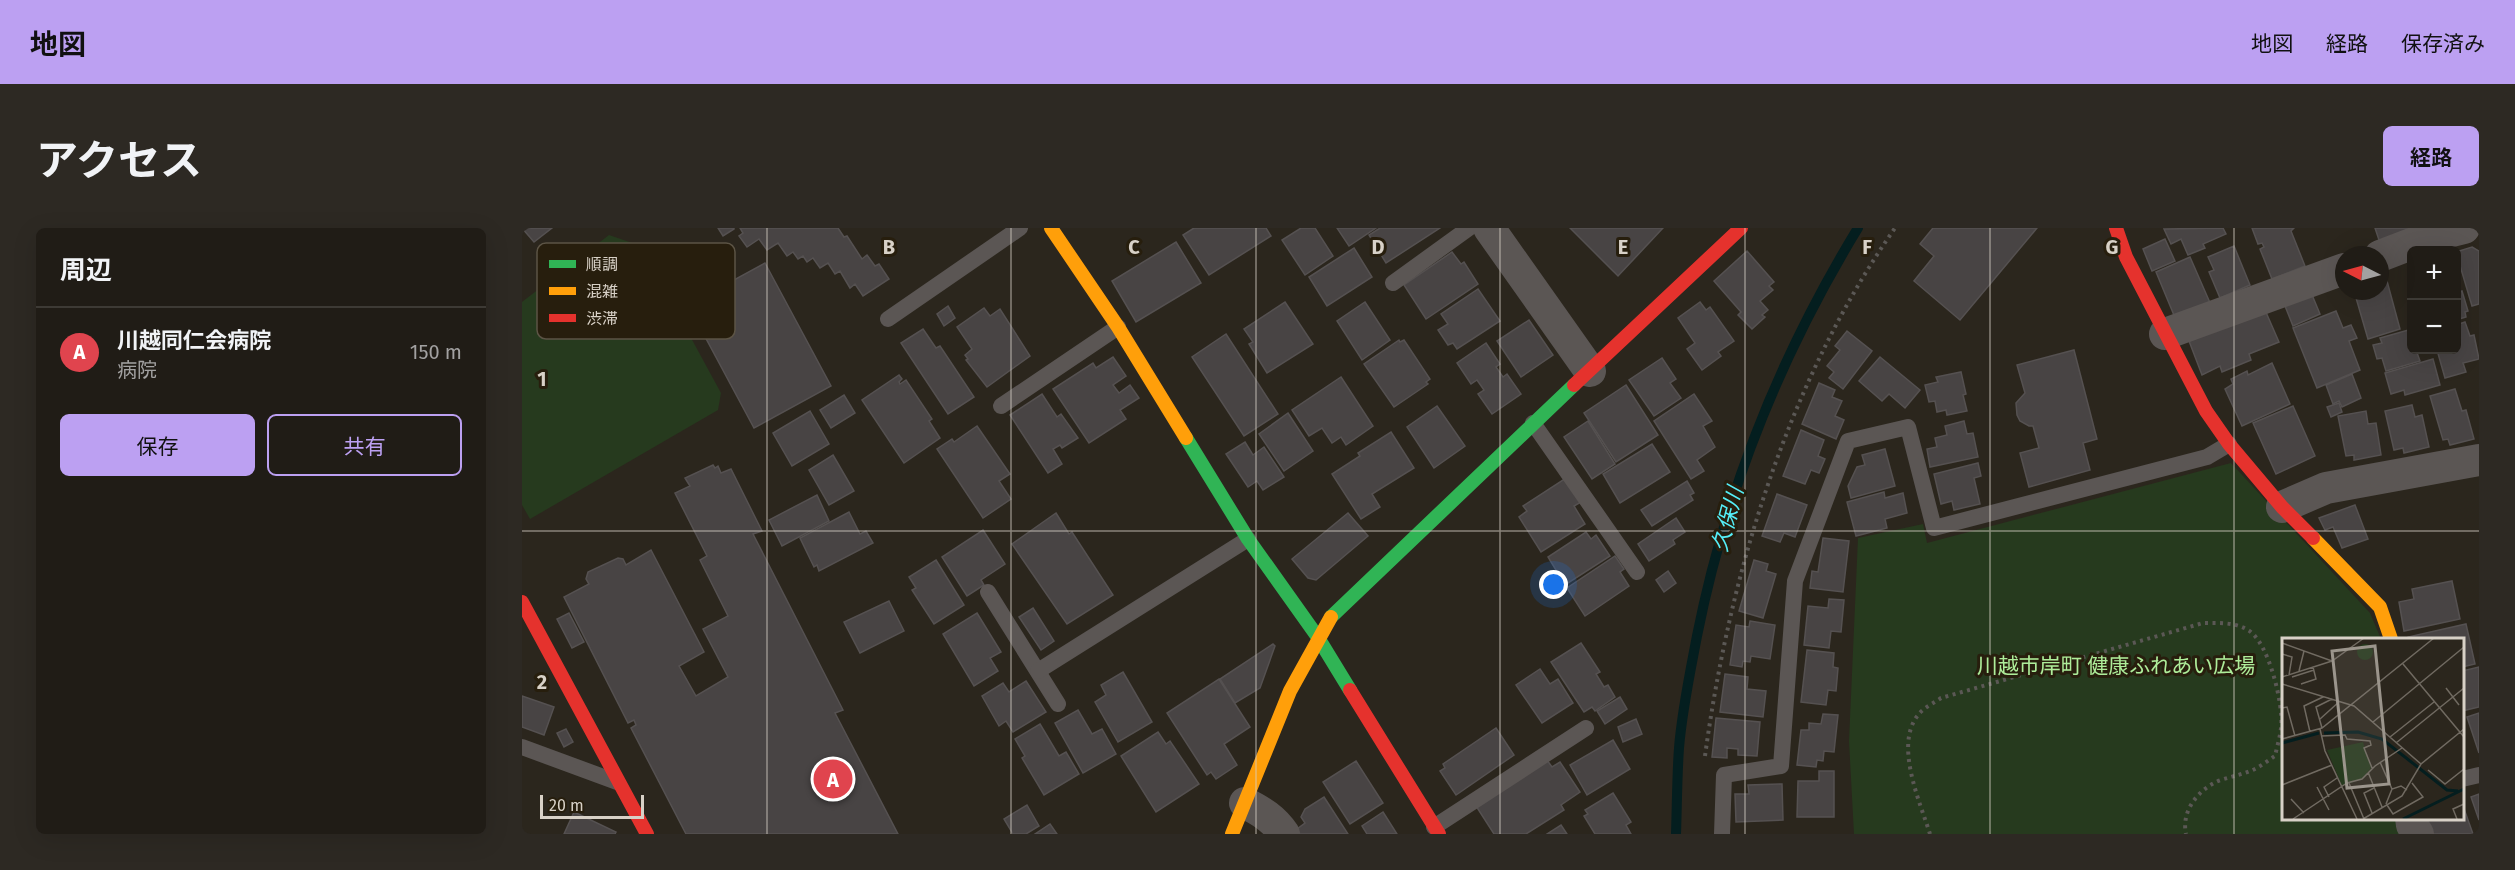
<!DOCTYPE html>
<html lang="ja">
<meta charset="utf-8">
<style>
:root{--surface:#201c16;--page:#2d2923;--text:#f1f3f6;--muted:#a2a1a1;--line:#3d3a35;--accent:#bca0f2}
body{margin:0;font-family:"Fira Sans","Noto Sans JP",sans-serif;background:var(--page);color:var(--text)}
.controls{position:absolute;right:18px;top:18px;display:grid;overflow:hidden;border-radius:9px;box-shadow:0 6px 24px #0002}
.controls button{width:54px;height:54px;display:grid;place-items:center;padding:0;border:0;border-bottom:2px solid var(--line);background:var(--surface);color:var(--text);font:30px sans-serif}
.compass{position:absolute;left:1813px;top:18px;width:54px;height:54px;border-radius:50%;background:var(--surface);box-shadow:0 6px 24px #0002;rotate:276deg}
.scale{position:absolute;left:18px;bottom:15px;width:104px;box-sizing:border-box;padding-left:6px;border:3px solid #d8d1c7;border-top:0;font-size:16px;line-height:21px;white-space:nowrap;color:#d8d1c7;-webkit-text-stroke:4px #271e0d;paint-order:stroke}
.you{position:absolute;left:1032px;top:357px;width:21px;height:21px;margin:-15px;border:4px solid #fff;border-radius:50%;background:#1a73e8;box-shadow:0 0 0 9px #1a73e833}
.badge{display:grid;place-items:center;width:39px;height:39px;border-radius:50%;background:var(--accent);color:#fff;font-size:20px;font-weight:700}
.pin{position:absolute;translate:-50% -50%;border:3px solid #fff;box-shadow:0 2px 6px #0006}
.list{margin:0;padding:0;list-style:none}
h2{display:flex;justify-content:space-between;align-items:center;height:78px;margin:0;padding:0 24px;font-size:26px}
h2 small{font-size:20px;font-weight:400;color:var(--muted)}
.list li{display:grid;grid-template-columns:39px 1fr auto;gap:18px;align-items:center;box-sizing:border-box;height:90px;padding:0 24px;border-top:2px solid var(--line)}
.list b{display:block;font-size:22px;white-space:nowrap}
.list p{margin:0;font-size:20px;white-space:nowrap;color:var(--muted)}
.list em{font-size:20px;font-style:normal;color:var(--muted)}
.actions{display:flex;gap:12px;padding:18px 24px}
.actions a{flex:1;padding:14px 0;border:2px solid var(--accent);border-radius:9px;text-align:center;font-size:21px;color:var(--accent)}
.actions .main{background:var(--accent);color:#111}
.map{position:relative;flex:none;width:1957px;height:606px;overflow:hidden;border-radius:9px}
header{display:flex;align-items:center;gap:36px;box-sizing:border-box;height:84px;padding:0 30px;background:var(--accent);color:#111}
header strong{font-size:28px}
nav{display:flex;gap:33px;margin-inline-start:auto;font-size:21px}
.intro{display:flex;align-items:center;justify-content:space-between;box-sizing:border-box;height:144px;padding:0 36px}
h1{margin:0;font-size:42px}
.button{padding:15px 27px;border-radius:9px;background:var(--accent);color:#111;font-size:21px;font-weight:700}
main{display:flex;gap:36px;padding:0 36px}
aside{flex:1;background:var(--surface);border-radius:9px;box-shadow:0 6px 24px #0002}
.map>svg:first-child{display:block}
.green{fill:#263a1e}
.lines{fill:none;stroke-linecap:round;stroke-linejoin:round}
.stream{stroke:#041e1f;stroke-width:10}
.building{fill:#484444;stroke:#555151;stroke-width:1.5}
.path{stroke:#5b5855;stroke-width:4;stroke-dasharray:3 4.5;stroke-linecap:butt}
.lane{stroke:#5b5654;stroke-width:16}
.street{stroke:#5b5654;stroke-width:32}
.fast{stroke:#30b455;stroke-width:14}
.slow{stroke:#ff9f0a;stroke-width:14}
.jam{stroke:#e5322d;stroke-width:14}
.grid{fill:none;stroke:#d8d1c7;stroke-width:1.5;stroke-opacity:0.55}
.labels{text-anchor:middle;stroke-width:6;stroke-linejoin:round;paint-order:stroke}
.park-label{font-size:21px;fill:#aeed9a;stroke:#271e0d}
.water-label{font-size:22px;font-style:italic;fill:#55eff8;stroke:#271e0d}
.inset-river{fill:none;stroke:#041e1f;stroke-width:3}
.inset-road{fill:none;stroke:#706a61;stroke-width:1.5}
.view{fill:#9b958c;fill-opacity:0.15;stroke:#9b958c;stroke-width:3}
.inset-edge{fill:none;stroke:#d8d1c7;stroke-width:3}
.key{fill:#271e0d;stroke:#5c5445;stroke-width:1.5}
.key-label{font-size:16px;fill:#d8d1c7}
.grid-label{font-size:20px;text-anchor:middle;font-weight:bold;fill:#d8d1c7;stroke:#271e0d;stroke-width:6;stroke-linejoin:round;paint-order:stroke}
</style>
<header>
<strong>地図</strong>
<nav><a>地図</a><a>経路</a><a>保存済み</a></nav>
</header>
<div class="intro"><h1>アクセス</h1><a class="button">経路</a></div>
<main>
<aside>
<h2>周辺<small></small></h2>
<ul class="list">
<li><span class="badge" style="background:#e0444e">A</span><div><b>川越同仁会病院</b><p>病院</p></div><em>150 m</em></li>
</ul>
<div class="actions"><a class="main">保存</a><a>共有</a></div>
</aside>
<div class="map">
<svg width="1957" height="606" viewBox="0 0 1957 606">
<rect width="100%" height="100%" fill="#2b261d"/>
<g class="green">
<path d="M87,7L119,18L199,165L196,182L8,291L0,277V74Z"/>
<path d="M1709,235L1848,385L1859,411H1762V590H1880L1884,606H1332L1327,513L1336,310L1401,296L1405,315Z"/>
</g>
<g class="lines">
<path class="stream" d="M1154,606C1155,577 1155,548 1157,520C1160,482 1168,445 1175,408C1204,262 1259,126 1336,0"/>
</g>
<g class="building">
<path d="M0,0H30L12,14Z"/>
<path d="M196,0H212V1L201,8Z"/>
<path d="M218,0H316L322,9L325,8L340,31L345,27L353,38L357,36L367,51L341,68L333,56L328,60L318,43L313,46L306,35L298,40L291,30L285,34L281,28L276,31L271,24L265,28L256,15L245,22L237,11L225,19L217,8L221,5Z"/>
<path d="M672,0H744L749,8L687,47L661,7Z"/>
<path d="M779,0H793L811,28L783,47L760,12Z"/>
<path d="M815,0H854L827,18Z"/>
<path d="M858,0H918L864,35L847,7Z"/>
<path d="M1048,0H1141L1096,48Z"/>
<path d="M1411,0H1515L1438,92L1392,53L1412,28L1398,16Z"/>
<path d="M1701,0L1704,6L1681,16L1683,20L1666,27L1659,11L1649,16L1642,1Z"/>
<path d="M1730,0H1772L1769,3L1783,38L1750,51L1738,21L1742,19L1740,15L1736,16Z"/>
<path d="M1853,0H1894L1858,15Z"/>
<path d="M1643,11L1653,33L1630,43L1621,21Z"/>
<path d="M654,14L679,55L614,94L590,53Z"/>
<path d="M1712,18L1728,57L1698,70L1687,44L1692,42L1686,29Z"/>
<path d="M1950,19L1957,23V76L1950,78L1934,24Z"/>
<path d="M832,20L850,49L805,78L787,49Z"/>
<path d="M1225,23L1252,54L1247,58L1251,62L1238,73L1246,82L1240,87L1243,89L1230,101L1216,87L1219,84L1192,53Z"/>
<path d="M930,24L939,36L942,34L956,56L904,91L882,57Z"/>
<path d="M1668,29L1689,77L1654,92L1634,44Z"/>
<path d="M243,35L309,158L232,200L166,77Z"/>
<path d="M1865,53L1878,101L1846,111L1832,63H1858V55Z"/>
<path d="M1934,57L1937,64L1940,63L1946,83L1943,84L1944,89L1934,92Z"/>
<path d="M956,61L978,93L935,121L931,115L926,117L916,102L926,96L919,86Z"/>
<path d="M1788,62L1798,86L1771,98L1761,73Z"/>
<path d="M763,74L791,116L745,145L727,116L731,114L722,101Z"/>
<path d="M843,74L868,112L840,132L815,93Z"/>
<path d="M1178,74L1184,82L1188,79L1212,113L1196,124L1199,128L1180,142L1165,121L1173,115L1156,90Z"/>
<path d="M426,78L433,90L422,98L415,86Z"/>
<path d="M462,80L468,88L478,81L508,128L465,159L444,132L446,131L443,127L450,121L435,99Z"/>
<path d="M1743,82L1757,114L1727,126L1729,132L1700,144L1698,138L1680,147L1667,113Z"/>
<path d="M1814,83L1821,100L1829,97L1835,110L1827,113L1838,142L1795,160L1771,100Z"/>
<path d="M1007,92L1031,127L999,149L975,113Z"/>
<path d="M1943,94L1948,108L1952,107L1957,131L1941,135L1944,144L1923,150L1915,122H1934V97Z"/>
<path d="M401,101L414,120L418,118L452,169L426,186L379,115Z"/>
<path d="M1890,101V122H1894L1898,133L1864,143L1860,130L1855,131L1851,117L1860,115L1858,110Z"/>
<path d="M1325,103L1350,123L1321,161L1307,150L1312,144L1305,138L1318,122L1313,118Z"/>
<path d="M704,106L756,186L722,208L670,129Z"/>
<path d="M877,112L878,114L882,112L908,151L904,154L906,156L872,179L842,136Z"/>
<path d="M964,115L978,136L974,139L981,149L985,146L999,166L970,186L956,166L962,162L955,152L949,156L935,135Z"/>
<path d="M1552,122L1575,211L1561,215L1568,242L1507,259L1498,225L1517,220L1511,198H1507L1498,193L1495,187L1494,175L1503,165L1495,137Z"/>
<path d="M591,129L604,148L591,157L597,165L608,157L617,170L598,182L604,191L567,215L531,161L571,135L574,140Z"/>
<path d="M1358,129L1398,162L1383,180L1367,166L1360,173L1337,153Z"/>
<path d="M1140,130L1154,151L1148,155L1159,170L1132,188L1107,152Z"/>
<path d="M1911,131L1918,157L1883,167L1882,162L1869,166L1863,145Z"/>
<path d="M1750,135L1768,176L1720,198L1703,161L1711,156L1709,151L1725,143L1726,147Z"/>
<path d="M1439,144L1444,166L1441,167L1445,183L1425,187L1424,182L1415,184L1413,173L1407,174L1403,157L1416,154L1414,149Z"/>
<path d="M1830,146L1839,170L1820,179L1817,173L1811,176L1804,157Z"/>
<path d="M377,147L380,151L377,154L378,156L384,152L410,191L407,193L418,210L382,235L340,172Z"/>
<path d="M819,149L851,198L824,217L819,209L810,215L800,200L787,208L770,182Z"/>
<path d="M1297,155L1313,162L1310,169L1320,173L1313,188L1322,192L1314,211L1280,196Z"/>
<path d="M1104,157L1136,207L1094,234L1062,185Z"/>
<path d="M1933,161L1940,183L1944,182L1952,211L1928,217L1926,211L1921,212L1908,168Z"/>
<path d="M520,166L535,189L539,186L556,210L540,220L538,217L531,221L540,236L526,245L488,187Z"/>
<path d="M1172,166L1190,193L1181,198L1193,219L1175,232L1182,243L1169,251L1132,193Z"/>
<path d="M322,167L333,185L309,200L298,182Z"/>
<path d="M1817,175L1820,184L1809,189L1805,179Z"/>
<path d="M1890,177L1893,189L1900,187L1907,219L1882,225L1881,220L1872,222L1863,183Z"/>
<path d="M915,178L943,218L912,240L885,199Z"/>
<path d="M1771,178L1793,228L1754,246L1731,195Z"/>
<path d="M288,183L307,216L270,238L251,205Z"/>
<path d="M1844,183L1846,196L1854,195L1859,227L1832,232V227L1824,228L1816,188Z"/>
<path d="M766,185L791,223L762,243L737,206Z"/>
<path d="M1066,193L1093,236L1070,251L1042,209Z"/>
<path d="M1442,193L1445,206L1451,205L1456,229L1408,239L1405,221L1415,219L1413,210L1425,207L1423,198Z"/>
<path d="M455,198L488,246L477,253L489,271L461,290L415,221L430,211L432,214Z"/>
<path d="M1279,202L1302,212L1296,228L1303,231L1297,245L1289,242L1283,256L1261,248Z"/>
<path d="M869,204L892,240L850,266L858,279L839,291L810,246L838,228L836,225Z"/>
<path d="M723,214L731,227L742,219L762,249L741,262L735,253L726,259L704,226Z"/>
<path d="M1130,216L1148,244L1098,275L1081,246Z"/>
<path d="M1363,221L1373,258L1329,270L1326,258L1335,239L1343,237L1340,227Z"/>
<path d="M311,227L332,263L307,277L287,242Z"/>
<path d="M1456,235L1459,248L1452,250L1458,276L1432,282L1430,273L1419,276L1412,246Z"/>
<path d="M191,237L193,240L196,238L199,245L209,241L240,303L231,306L321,482L313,485L376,606H164L109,500L114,497L112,492L106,495L42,369L67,356L64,351L66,344L96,330L101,331L104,337L129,322L182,424L157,438L174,468L206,449L181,401L206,388L178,332L185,328L153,265L168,258L163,250Z"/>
<path d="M1044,250L1059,274L1052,278L1063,296L1019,324L997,289L1005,283L1001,278Z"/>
<path d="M1165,253L1172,265L1168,267L1171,272L1130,298L1119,282Z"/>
<path d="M1362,264L1363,270L1381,265L1385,285L1363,291L1365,300L1334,308L1325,274Z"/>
<path d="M1255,266L1285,277L1273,309L1262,305L1258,314L1240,308Z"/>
<path d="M295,267L307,293L260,318L247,292Z"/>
<path d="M1833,277L1846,311L1820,320L1811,299L1803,302L1797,290Z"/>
<path d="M327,284L338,306L344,303L351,315L297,343L295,337L292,339L278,310Z"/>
<path d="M534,285L547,306L550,304L591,367L545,396L490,316Z"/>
<path d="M826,285L846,308L794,352L786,350L770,331Z"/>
<path d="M1154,290L1163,304L1151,312L1153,316L1127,333L1116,316Z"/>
<path d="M461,302L483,336L459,352L462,357L445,368L420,329Z"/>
<path d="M1064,304L1069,311L1074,307L1088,328L1043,357L1026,329Z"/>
<path d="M1301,310L1327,313L1321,364L1288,360L1290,343L1296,344Z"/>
<path d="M1093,328L1102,341L1098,344L1107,358L1063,388L1045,360Z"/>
<path d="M414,332L442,377L412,396L390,362L394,360L387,349Z"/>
<path d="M1232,332L1246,336L1244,343L1254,346L1241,390L1217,383Z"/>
<path d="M1146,343L1154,355L1142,364L1134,352Z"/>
<path d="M1930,353L1938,391L1882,403L1877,374L1892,371L1890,361Z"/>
<path d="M1307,371L1322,372L1319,404L1309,403L1307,420L1282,417L1286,378L1306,380Z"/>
<path d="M367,373L382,403L338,425L322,394Z"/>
<path d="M511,380L532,413L519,422L497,389Z"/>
<path d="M47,385L62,414L50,420L35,391Z"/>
<path d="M455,385L479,424L468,430L476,443L452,458L421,406Z"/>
<path d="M1228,393L1253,397L1248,431L1229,428L1228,434L1221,433L1220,439L1208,437L1214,397L1227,399Z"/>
<path d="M1944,396L1953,436L1940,439V411H1886V409Z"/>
<path d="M1059,415L1078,444L1074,446L1082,459L1086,457L1093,469L1073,483L1070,479L1062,484L1029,434Z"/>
<path d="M751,416L753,418L738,460L713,475L698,451Z"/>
<path d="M1285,422L1312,425L1311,439L1316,440L1314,463L1306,462L1304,477L1279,474Z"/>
<path d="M1957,439V479L1940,483V443Z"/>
<path d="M1018,441L1028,456L1036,451L1051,475L1020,495L994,457Z"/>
<path d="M601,444L630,494L596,514L573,474L584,467L579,457Z"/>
<path d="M1203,446L1226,449L1225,461L1244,463L1241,489L1198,484Z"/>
<path d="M697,451L728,499L702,516L715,537L694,551L689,544L685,547L645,485Z"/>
<path d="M504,453L524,484L491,504L484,493L477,498L460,468L481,455L487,464Z"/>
<path d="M0,468L32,479L22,507L0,499Z"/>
<path d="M1098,469L1105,481L1083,496L1075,483Z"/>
<path d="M556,482L570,506L580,501L594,526L561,545L533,495Z"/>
<path d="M1957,485V525L1945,489Z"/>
<path d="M1301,486L1316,487L1312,524L1302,523L1301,533L1295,532L1294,539L1275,537L1279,502H1287V495L1299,496Z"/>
<path d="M1194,490L1238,494L1235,528L1216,527V521L1205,520V530L1190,529Z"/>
<path d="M1114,491L1120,506L1101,514L1096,499Z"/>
<path d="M518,496L537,528L544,524L557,546L522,567L500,530L503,528L493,511Z"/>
<path d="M974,500L992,527L934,567L918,543L923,540L921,536Z"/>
<path d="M44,501L51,514L42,519L35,505Z"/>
<path d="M636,504L644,516L648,513L677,556L634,584L599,528Z"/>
<path d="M1091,512L1108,541L1065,567L1048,537Z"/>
<path d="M1025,532L1030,539L1038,534L1058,564L1039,577L1042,582L1004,606H972L954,578Z"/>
<path d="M834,533L861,575L828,596L801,554Z"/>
<path d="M1297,543H1312V589H1275L1276,553H1297Z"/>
<path d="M1260,556L1261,592L1214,594L1213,566H1227L1226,557Z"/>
<path d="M1091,565L1109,594L1104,597L1109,606H1073L1062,588L1066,586L1063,582Z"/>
<path d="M1957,566V592L1949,569Z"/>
<path d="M802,569L826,606H778L775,601L783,595L779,589L783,581Z"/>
<path d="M1940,575L1951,606H1908L1902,590H1940Z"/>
<path d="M505,577L517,598L504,606H491L482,591Z"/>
<path d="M52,584L94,604L93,606H42Z"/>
<path d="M861,584L875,606H845L840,598Z"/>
<path d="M528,596L535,606H513Z"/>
<path d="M1039,597L1045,606H1025Z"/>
</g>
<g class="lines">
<g class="path">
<path d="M1183,528C1208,345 1266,153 1373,0"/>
<path d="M1408,606C1398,574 1372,517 1396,487C1401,480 1412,475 1419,470L1681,395C1696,395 1713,394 1726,402C1747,414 1762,478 1759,500C1758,509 1755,519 1753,528C1745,533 1737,540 1728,543C1718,547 1707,549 1696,553C1676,562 1659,583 1664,606"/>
</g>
<g class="lane">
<path d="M871,55L947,0"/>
<path d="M366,91L498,0"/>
<path d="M479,178L596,99"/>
<path d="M1011,195L1115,344"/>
<path d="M466,364L536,476"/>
<path d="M516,443L726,311"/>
<path d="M0,519L95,554"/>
<path d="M1940,551L1957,547"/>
<path d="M912,599L1064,500"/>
<path d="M1200,606L1202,547L1259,538L1273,353L1326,213L1386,199L1412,300L1685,229L1707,216"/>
</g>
<g class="street">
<path d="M967,0L1068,143"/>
<path d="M1858,28L1910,8L1942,0"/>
<path d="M1643,106L1822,41"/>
<path d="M1760,279L1804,260L1957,232"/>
<path d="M723,575C739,583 752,591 762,606"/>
<path d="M1889,590L1890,597L1896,606"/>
</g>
<g class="fast">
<path d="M664,210L726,311L795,408L828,462"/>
<path d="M809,389L1052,157"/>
</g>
<g class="slow">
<path d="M529,0L596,99L664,210"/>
<path d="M1791,310L1858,379L1869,411"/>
<path d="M710,606L768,463L809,389"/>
</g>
<g class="jam">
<path d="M1594,0L1604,29L1684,183L1707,216L1760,279L1791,310"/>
<path d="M1052,157L1219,0"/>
<path d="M0,374L125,606"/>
<path d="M828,462L917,606"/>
</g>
</g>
<path class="grid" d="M245,0V606M489,0V606M734,0V606M978,0V606M1223,0V606M1468,0V606M1712,0V606M0,303H1957"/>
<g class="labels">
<g class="park-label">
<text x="1594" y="445">川越市岸町 健康ふれあい広場</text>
</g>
<g class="water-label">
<text transform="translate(1205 291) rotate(-75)" y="8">久保川</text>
</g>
</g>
<g transform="translate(1760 410)">
<rect width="182" height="182" fill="#2b261d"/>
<path d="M75 14a8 8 0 1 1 16 0a8 8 0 1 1-16 0ZM81,104L89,130L80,141L60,148L45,112Z" fill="#263a1e"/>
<path class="inset-river" d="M42,95L76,94L100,101L165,152L176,153M0,105L37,95M121,181L182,151"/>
<path class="inset-road" d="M0,5L50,23M0,16L10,19L7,37M121,26L182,99M17,33L22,13M0,39L50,23L82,0M10,39L32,32M0,46L72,68L139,126M19,46L34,41L31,29M164,50L177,67M0,70L5,69L13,98M38,81L58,63M91,84L182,9M40,90L34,69L50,61M38,91L43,113L75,181M28,94L22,68L41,59M39,98L63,97L65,101L88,103L89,107L82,110L90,130M108,99L152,64M0,101L40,90L152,0M114,105L182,50M98,124L110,151M146,132L163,146L182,131M86,134L100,169M67,145L82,181M0,147L50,127M35,149L47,172M47,159L42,149L55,140M9,161L22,175M104,166L110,151L119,148L125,152M105,167L111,176L141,159L130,145M90,175L82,155L92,150M11,181L65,145L80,141L93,128L120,110M81,181L120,158L139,126L182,91M175,181L171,171L182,166"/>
<path class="view" d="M93,8L107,146L65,150L50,13Z"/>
<rect width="182" height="182" class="inset-edge"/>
</g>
<rect x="15" y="15" width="198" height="96" rx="9" class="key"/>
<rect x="27" y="32" width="27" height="8" fill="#30b455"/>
<rect x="27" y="59" width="27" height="8" fill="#ff9f0a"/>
<rect x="27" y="86" width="27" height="8" fill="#e5322d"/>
<g class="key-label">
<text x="64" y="42">順調</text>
<text x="64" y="69">混雑</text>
<text x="64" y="96">渋滞</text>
</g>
<g class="grid-label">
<text x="367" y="26">B</text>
<text x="612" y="26">C</text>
<text x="856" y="26">D</text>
<text x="1101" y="26">E</text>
<text x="1345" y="26">F</text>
<text x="1590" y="26">G</text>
<text x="20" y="158">1</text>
<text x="20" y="461">2</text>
</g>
</svg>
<div class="controls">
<button>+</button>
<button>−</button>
</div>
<svg class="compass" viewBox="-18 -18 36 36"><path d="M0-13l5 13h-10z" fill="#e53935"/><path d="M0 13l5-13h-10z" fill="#a2a1a1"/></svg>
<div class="scale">20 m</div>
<div class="you"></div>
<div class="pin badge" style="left:311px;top:551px;background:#e0444e">A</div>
</div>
</main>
